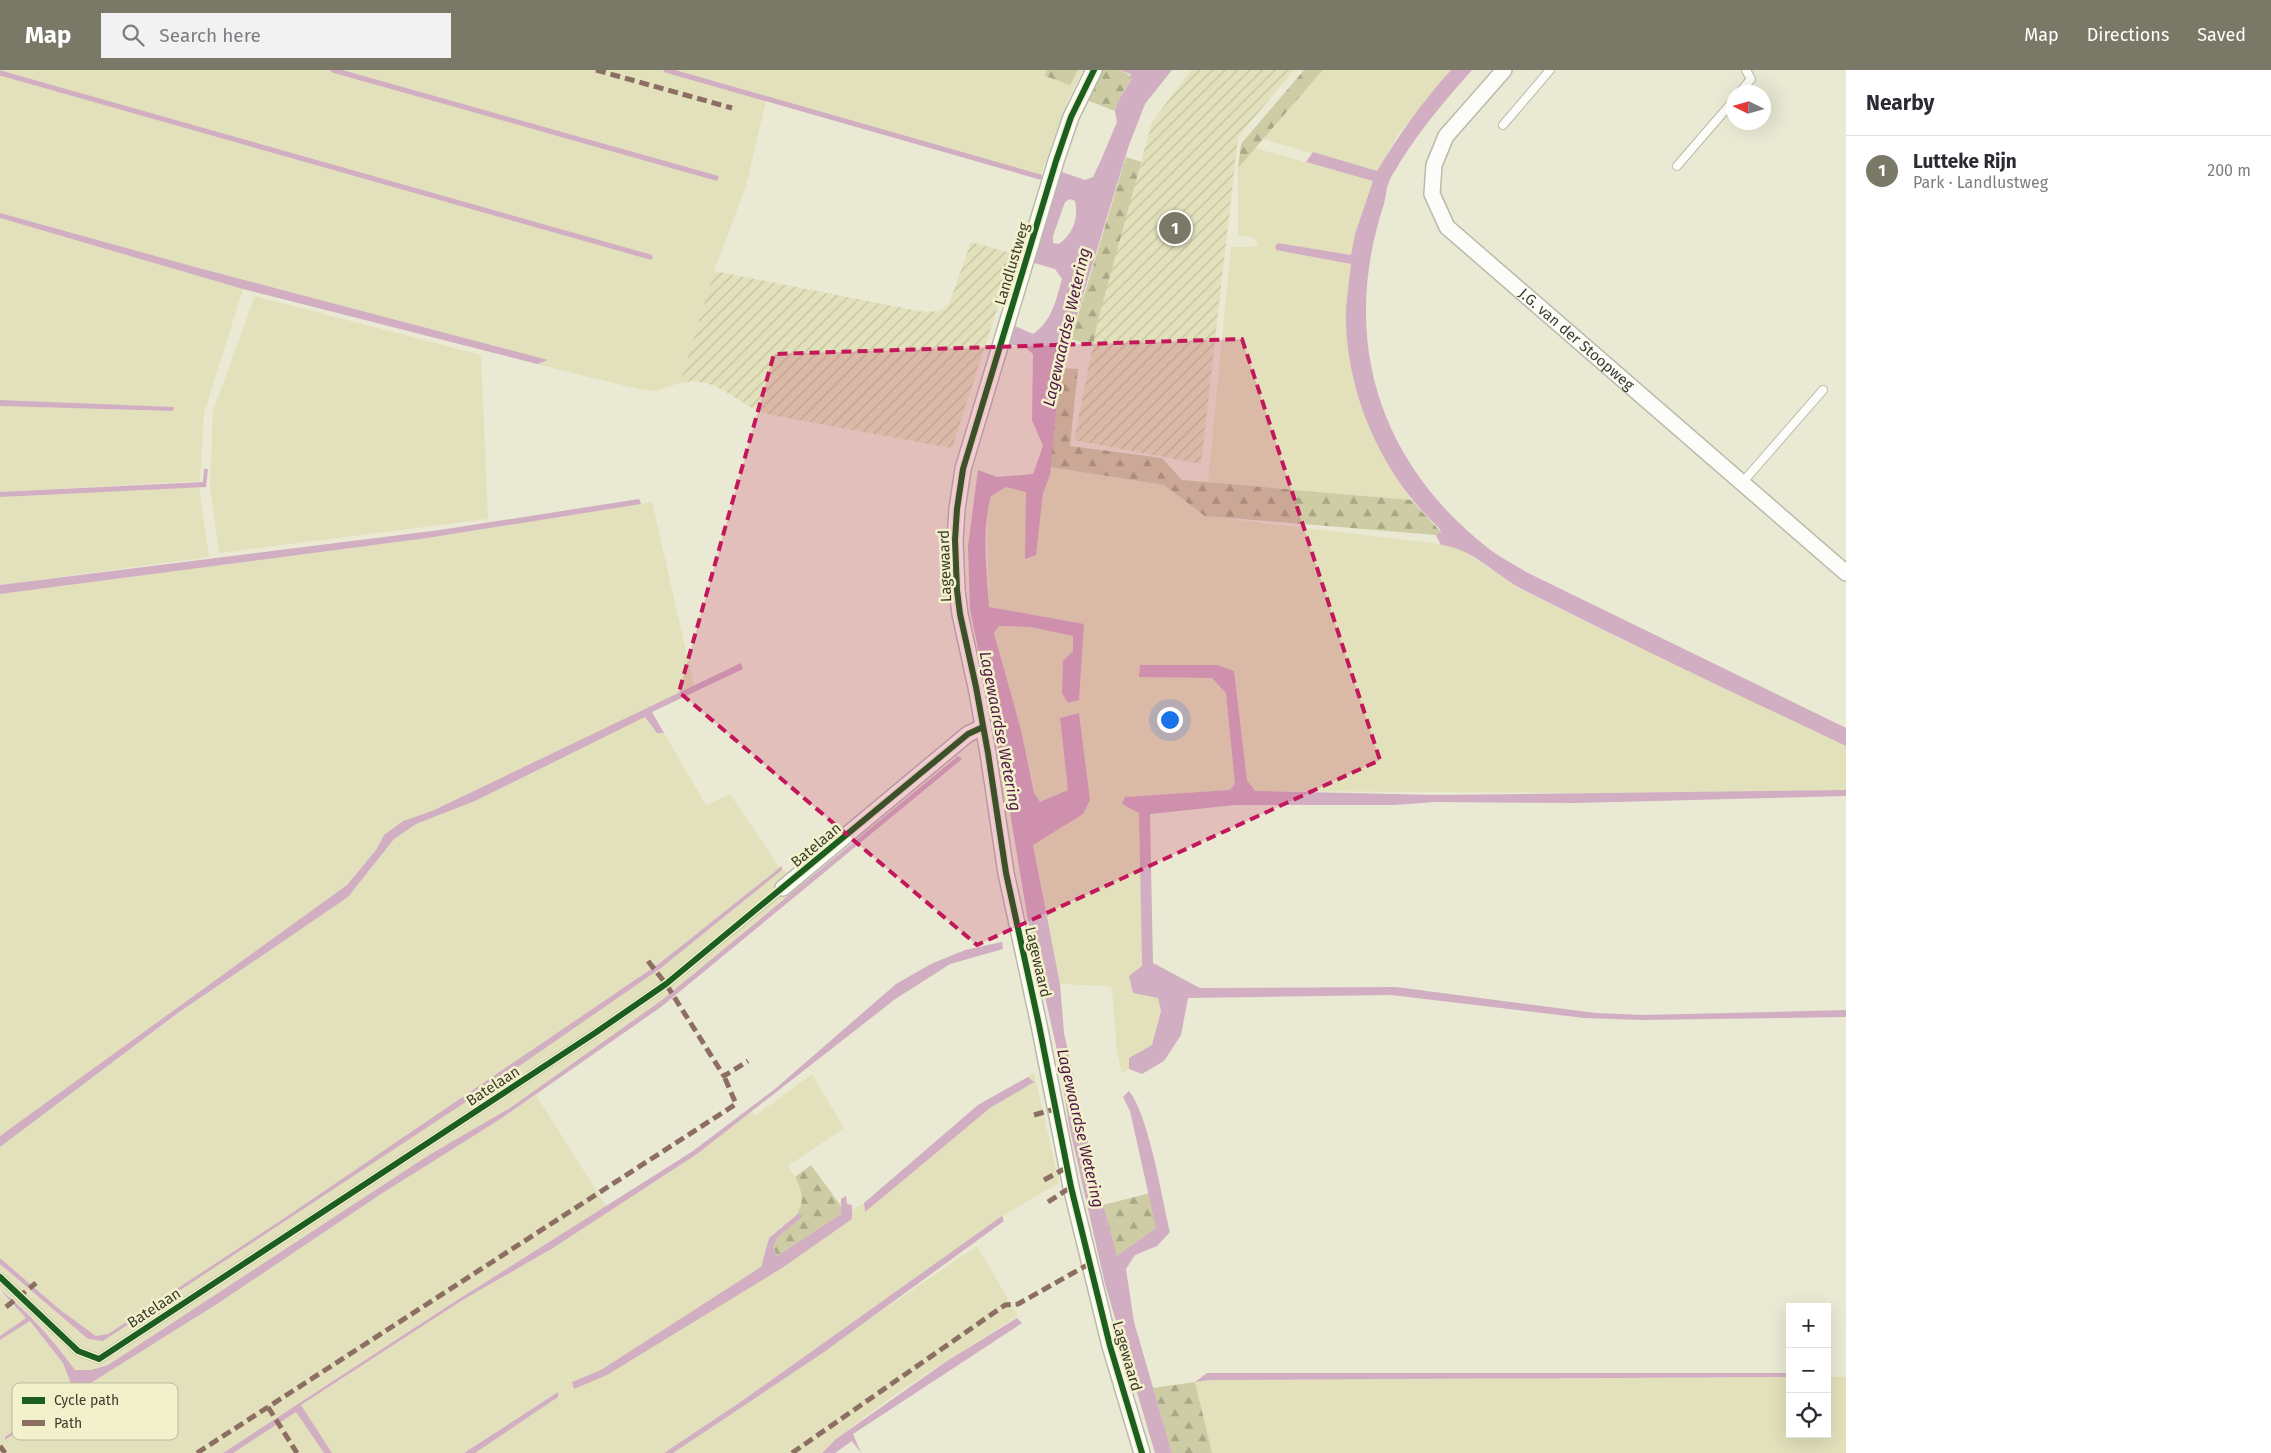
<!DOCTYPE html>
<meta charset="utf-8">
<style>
:root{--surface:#fff;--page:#f2f2f3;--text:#2b2b33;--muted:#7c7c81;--line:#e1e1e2;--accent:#7a7968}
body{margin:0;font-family:"Fira Sans",sans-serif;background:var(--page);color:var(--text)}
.controls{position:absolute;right:15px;bottom:15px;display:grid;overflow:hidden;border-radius:0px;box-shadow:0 5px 20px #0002}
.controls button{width:45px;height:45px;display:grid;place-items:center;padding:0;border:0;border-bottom:1px solid var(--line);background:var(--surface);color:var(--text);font:25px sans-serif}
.compass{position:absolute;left:1726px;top:15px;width:45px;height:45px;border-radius:50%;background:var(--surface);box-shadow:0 5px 20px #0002;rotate:275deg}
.you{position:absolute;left:1169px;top:649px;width:18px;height:18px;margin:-12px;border:4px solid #fff;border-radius:50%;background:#1a73e8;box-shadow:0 0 0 8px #1a73e833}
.badge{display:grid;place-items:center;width:32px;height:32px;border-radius:50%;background:var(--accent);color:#fff;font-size:16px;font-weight:700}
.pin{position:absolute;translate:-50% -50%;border:2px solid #fff;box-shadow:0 1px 5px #0006}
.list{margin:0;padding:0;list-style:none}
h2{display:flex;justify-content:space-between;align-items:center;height:65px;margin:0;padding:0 20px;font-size:21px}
h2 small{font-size:16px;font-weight:400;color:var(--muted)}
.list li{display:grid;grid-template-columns:32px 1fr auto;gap:15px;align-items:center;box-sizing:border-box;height:70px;padding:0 20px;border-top:1px solid var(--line)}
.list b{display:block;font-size:19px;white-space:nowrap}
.list p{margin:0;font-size:16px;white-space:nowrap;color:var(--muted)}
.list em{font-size:16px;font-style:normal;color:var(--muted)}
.icon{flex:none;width:28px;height:28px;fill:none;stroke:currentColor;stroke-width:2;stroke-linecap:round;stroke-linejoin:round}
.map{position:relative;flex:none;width:1846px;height:1383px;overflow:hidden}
header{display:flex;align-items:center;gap:30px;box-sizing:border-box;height:70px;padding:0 25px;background:var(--accent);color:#fff}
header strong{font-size:24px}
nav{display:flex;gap:28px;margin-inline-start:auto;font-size:18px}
.search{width:350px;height:45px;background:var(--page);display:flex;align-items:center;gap:12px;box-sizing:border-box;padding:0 18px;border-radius:0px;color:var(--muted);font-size:19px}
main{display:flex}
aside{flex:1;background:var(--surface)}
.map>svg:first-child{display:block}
.green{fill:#e2e1bb}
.forest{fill:url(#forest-firs)}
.garden{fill:url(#garden-furrows)}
.water{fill:#d1aec1;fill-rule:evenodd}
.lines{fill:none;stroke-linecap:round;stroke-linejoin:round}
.stream{stroke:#d1aec1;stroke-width:5}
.lane-casing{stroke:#babaaa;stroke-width:10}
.street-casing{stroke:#babaaa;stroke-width:18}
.lane{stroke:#fcfcf9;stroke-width:8}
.street{stroke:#fcfcf9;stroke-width:15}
.quiet{stroke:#8d6e63;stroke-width:5;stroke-dasharray:10 5;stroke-linecap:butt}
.cycleway-casing{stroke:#f2f1cc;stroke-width:9}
.cycleway{stroke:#1b5e20;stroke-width:6}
.marked{fill:#c2185b;fill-opacity:0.2;stroke:#c2185b;stroke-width:4;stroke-dasharray:10 6;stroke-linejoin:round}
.labels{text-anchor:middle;stroke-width:5;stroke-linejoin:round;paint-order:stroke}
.street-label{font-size:15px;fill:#3d3d2e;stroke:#f2f1cc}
.water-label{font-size:16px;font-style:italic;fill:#511747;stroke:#f2f1cc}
.key{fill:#f2f1cc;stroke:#bcbb9d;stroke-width:1}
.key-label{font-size:14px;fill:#3d3d2e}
</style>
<header>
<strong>Map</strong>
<div class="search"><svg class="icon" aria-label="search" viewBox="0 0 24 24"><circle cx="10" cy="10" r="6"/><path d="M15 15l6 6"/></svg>Search here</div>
<nav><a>Map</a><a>Directions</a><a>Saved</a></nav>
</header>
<main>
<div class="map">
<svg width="1846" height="1383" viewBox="0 0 1846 1383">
<defs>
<pattern id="forest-firs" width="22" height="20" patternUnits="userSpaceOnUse" patternTransform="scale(1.25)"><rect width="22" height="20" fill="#cecca4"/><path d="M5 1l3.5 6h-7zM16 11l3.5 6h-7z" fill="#a8a786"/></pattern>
<pattern id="garden-furrows" width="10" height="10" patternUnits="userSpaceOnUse" patternTransform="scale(1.25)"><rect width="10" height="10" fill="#e2e1bb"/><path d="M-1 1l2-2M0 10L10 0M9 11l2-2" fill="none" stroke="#c3c2a1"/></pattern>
</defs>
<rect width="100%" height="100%" fill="#eae9d4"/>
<g class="green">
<path d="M0,0H1083L1068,29L1040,107L766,31L746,116L714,201L680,313L655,321L638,319L537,294L547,290L195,197L0,143Z"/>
<path d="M1323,0H1451L1398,65L1377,102L1263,69Z"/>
<path d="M1255,78L1373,111L1355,164L1351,185L1278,173L1275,177L1276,180L1351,194C1349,214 1345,235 1346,255C1349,323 1375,374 1411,430L1208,412L1231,177H1253L1258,174L1254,168L1238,165V98Z"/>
<path d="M0,148L243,219L204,343L200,411L0,422V336L173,341V337L0,330Z"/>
<path d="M255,226L481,285L488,449L219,483L210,417L213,341Z"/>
<path d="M1050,397L1164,415L1205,446L1456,476L1515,516L1623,570L1846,676V720L1596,723L1255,721L1247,710L1234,601L1140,595L1139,607L1212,608L1226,623L1235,714L1230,720L1125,727L1122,734L1139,743L1142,897L1129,906L1133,923L1158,928L1161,941L1152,975L1129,988V999L1122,1003L1117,982L1112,919L1110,916L1060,914L1033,774L1083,744L1090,731L1079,643L1060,648L1068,720L1040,732L1034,723L1021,660L994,563L999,556L1031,557L1073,566V581L1062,623L1084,554L989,537L987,442L991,426L1006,417L1026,422V488L1035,485L1043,423Z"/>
<path d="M199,417L209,487L0,515V427Z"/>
<path d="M652,432L694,616L432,741L403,751L384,765L376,780L347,815L0,1066V524L427,468Z"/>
<path d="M645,647L657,663H664L706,735L730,724L780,798L660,893L283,1149L108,1264L96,1266L59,1239L0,1188V1077L179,943L348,827L394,769L416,754L475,731Z"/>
<path d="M782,800L808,811L662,930L510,1038L429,1085L108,1295L91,1300H75C53,1270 30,1243 0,1220V1194L88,1269L103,1271L661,898Z"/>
<path d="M1034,1002L1059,1113L1002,1146L742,1331L664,1383H475L558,1327L557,1322L464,1383H332L301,1335L461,1231L553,1178L697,1084L751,1041L755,1046L812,1004L844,1058L788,1096L801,1117L803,1133L797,1144L769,1168L762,1197L601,1301L572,1312L574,1319L852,1149V1140L864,1133V1141L990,1038L1033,1012L1028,1007Z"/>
<path d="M536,1025L606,1136L448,1236L223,1383H0V1270L30,1251L63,1293L73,1319L5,1367L6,1370L78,1321L217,1234L381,1124L499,1050Z"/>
<path d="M977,1176L1018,1246C952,1288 879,1330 821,1383H673Z"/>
<path d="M0,1223L27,1248L0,1266Z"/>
<path d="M1790,1307V1364H1827V1307H1846V1383H1212L1195,1312L1210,1310Z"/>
<path d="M296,1341L324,1383H233Z"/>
</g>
<g class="forest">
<path d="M1047,0H1078L1070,15L1045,6Z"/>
<path d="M1098,0H1120L1132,7L1118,31L1115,41L1084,29Z"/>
<path d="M1304,0H1323L1238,98L1241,74Z"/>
<path d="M1126,87L1151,95L1112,282L1071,269Z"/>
<path d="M1064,298L1078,299L1070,376L1162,388L1182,410L1411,430L1441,462L1436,465L1205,446L1164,415L1050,397L1058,320Z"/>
<path d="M811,1095L841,1136V1144L777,1186L773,1177L778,1167L802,1146L799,1143L797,1144C805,1131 802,1121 795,1107Z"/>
<path d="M1150,1123L1159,1161L1117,1187L1103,1135Z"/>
<path d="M1195,1312L1212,1383H1172L1153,1318Z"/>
</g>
<g class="garden">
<path d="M1191,0H1294L1238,67L1201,394L1074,370L1098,250L1152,52Z"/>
<path d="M971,172L1015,184L952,378L782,347C775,345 766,344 759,341C731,329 715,305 680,313L714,201L924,242L940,241L949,234Z"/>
</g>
<g class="water">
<path d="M1120,0H1172L1145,34L1129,75L1078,242L1058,320L1050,405L1043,423L1036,485L1025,489L1026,422L1006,417L991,426C981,460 987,502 989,537L1084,554L1079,630L1068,633L1062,623L1063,591L1073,581V566L1031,557L999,556L994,563L1021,660L1034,723L1040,732L1068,720L1060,648L1079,643L1090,730L1083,744L1033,775L1060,914L1064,963L1096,1108L1117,1186L1156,1158L1130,1041L1123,1027L1129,1021C1149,1046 1162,1128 1170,1162L1157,1176L1135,1185L1126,1199L1134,1252L1172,1383H1155L1105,1214L1069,1055L1059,989L1028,851L1006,718L970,539L968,476L978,400L997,407L1033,404L1043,376L1032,350L1033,284L1026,278L1003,273L1010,254L1033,264C1052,251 1056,230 1062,209L1055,199L1031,192L1062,102L1085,110L1093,107L1101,90L1117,52L1115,41L1118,31L1132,8L1130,4ZM1070,129L1075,131C1079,148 1073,164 1059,174L1053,173V166L1065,132Z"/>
<path d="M1451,0H1472C1446,29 1421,59 1400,92C1397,99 1391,105 1389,112C1386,118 1386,127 1384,134C1340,267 1377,391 1488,478C1499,487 1514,494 1526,502L1846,658V676C1738,625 1630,574 1524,520C1496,506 1472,478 1441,475L1436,465L1441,462L1439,458C1384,407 1349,330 1346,255C1345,235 1349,214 1351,194L1276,180L1275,177L1278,173L1351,185L1355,164L1373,111L1306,92L1313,82L1377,101C1399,65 1422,32 1451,0Z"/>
<path d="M0,143L195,197L548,290L537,294L243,219L0,148Z"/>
<path d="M0,330L174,337L173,341L0,336Z"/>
<path d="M204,399H208L206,417L0,427V422L203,412Z"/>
<path d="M639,429L641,434L427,468L0,524V515L440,460Z"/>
<path d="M741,593L743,599L652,642L664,663H657L645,647L475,731L416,754L394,769L348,827L178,943L0,1077V1066L347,815L376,780L384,765L403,751L432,741Z"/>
<path d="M1140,595H1218L1234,601L1247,710L1255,721L1438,725L1846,720V726L1575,733L1435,732L1395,735H1235L1150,744L1153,893L1200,918L1396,917L1596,943L1643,945L1846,940V947L1642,950L1584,948L1391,925L1188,928L1181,965L1164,991L1142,1004L1129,999V988L1152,975L1161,941L1158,928L1133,923L1129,906L1142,896L1139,743L1122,734L1125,727L1230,720L1235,714L1226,623L1212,608L1139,607Z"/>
<path d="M958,686L962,689L661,937L499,1050L381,1124L217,1234L78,1321L5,1370V1367L73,1319L63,1293L30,1251L0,1270V1266L26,1248L0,1220C30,1243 53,1270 75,1300H91L108,1295L429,1085L510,1038L662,930Z"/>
<path d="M782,796V800L661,898L496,1012L103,1271L88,1269L0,1194V1188L59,1239L96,1266L108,1264L283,1149L660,893Z"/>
<path d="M1002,872L1003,879L950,894L894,930L697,1084L553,1178L461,1231L301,1335L332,1383H324L296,1342L233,1383H223L448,1236L693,1081L775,1019L896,914L931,894L965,880Z"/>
<path d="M1028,1007L1034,1012L990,1038L865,1142L864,1133L978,1035Z"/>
<path d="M846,1126L847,1134L852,1135V1149L782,1198L607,1305L574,1319L572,1312L601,1300L761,1197L769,1168L799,1143L803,1146L778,1167L773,1177L777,1186L841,1144V1129Z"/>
<path d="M1002,1146L1004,1151L824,1282L673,1383H664L742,1331Z"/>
<path d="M1017,1248L1022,1253L853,1364L861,1383L852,1371L835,1383H822L836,1369L947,1291Z"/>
<path d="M1207,1303H1790V1307L1210,1310L1195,1312Z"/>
<path d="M558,1322V1327L475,1383H464Z"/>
</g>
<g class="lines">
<g class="stream">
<path d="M333,0L716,108"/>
<path d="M666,0L1040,107"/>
<path d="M0,3L650,187"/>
</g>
<defs>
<g id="lane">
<path d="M1740,22L1751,9L1746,0"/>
<path d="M1503,55L1550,0"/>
<path d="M1677,96L1734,30"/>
<path d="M1742,413L1823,320"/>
<path d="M0,1207L78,1281L99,1289L595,963L666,914L783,818"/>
</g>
<g id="street">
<path d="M1094,0L1071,47L1056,91L963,399L957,439L955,470L957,520L960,544L976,617L988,683L1006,803L1039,955L1071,1117L1110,1276L1142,1383"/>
<path id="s1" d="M1504,0L1446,66L1434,95L1432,124L1447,157L1846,503"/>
<path d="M783,818L968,664L983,657"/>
</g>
</defs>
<use href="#lane" class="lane-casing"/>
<use href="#street" class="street-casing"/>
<use href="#lane" class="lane"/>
<use href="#street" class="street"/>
<g class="quiet">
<path d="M596,0L732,38"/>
<path d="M648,891L666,914L724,1006L748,991"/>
<path d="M1034,1045L1055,1039"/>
<path d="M1044,1110L1066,1098"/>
<path d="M1048,1132L1071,1117"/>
<path d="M6,1237L36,1213"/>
<path d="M268,1337L297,1383"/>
<path d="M0,1376L5,1383"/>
<path d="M197,1383L736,1034L724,1006"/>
<path d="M792,1383L1005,1235L1018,1234L1089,1194"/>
</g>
<defs>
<g id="cycleway">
<path d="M1094,0L1071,47L1056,91L963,399L957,439L955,470L957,520L960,544L976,617L988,683L1006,803L1039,955L1071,1117L1110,1276L1142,1383"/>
<path d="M0,1207L78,1281L99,1289L595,963L666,914L968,664L983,657"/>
</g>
</defs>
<use href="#cycleway" class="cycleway-casing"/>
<use href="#cycleway" class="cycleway"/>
</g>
<path class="marked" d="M1242,269L1380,690L977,875L679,622L774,284Z"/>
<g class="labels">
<g class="street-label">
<text transform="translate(1012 194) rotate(-73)" y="5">Landlustweg</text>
<text dy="5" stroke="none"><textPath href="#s1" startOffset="356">J.G. van der Stoopweg</textPath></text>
<text transform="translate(945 496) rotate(-92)" y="5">Lagewaard</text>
<text transform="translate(816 775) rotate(-40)" y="5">Batelaan</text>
<text transform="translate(1038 892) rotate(77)" y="5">Lagewaard</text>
<text transform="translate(493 1016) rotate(-33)" y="5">Batelaan</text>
<text transform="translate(154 1238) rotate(-33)" y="5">Batelaan</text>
<text transform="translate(1127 1286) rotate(74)" y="5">Lagewaard</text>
</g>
<g class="water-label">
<text transform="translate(1066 257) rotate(-77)" y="6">Lagewaardse Wetering</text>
<text transform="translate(1001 661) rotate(79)" y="6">Lagewaardse Wetering</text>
<text transform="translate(1081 1058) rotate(77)" y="6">Lagewaardse Wetering</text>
</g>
</g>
<rect x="12" y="1313" width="166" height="57" rx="8" class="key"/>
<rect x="22" y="1327" width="23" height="7" fill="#1b5e20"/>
<rect x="22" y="1350" width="23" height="6" fill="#8d6e63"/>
<g class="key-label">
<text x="54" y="1335">Cycle path</text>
<text x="54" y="1358">Path</text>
</g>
</svg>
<div class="controls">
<button>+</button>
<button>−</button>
<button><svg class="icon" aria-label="locate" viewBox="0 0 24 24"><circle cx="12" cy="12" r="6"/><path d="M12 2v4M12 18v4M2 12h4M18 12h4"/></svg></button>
</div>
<svg class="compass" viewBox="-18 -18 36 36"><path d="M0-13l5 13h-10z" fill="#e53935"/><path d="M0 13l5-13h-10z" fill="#7c7c81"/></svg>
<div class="you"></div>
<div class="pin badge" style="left:1175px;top:158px">1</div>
</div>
<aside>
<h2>Nearby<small></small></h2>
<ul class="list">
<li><span class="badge">1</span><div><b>Lutteke Rijn</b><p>Park · Landlustweg</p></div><em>200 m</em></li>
</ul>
</aside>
</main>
